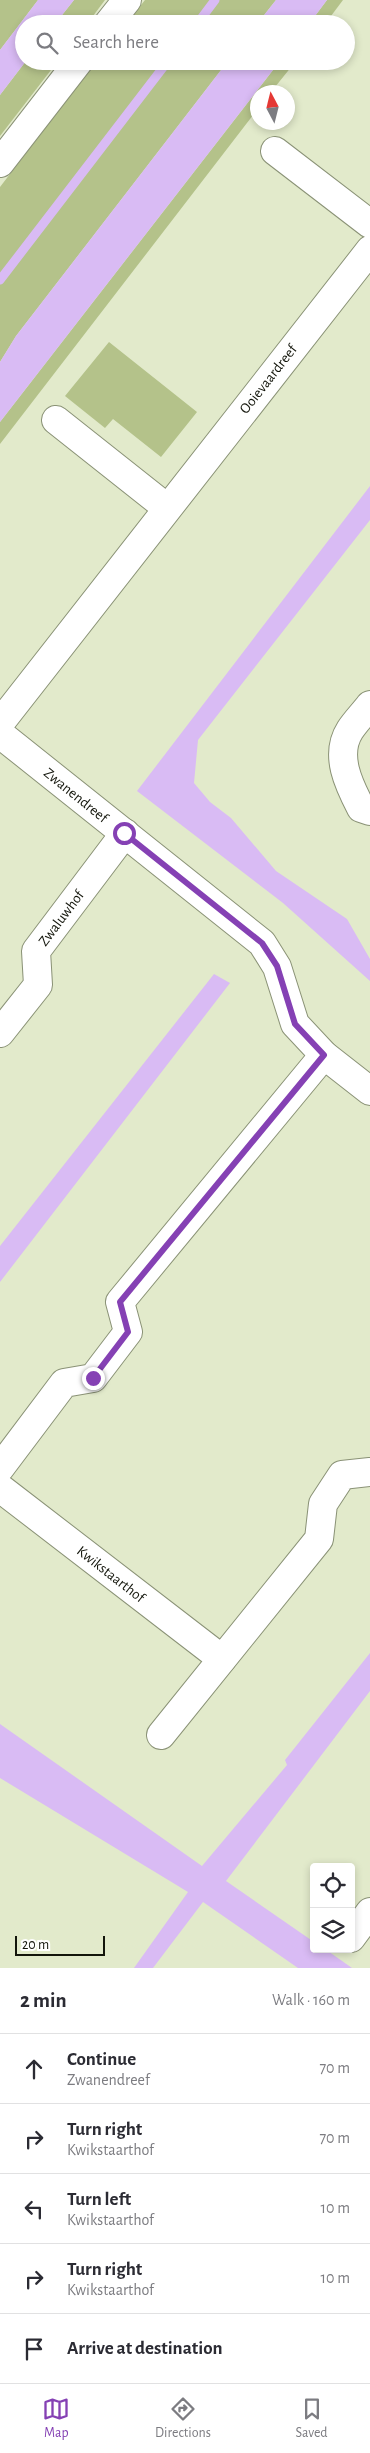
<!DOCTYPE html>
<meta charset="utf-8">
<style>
:root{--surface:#fff;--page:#f2f2f3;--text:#2b2b33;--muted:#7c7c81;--line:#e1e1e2;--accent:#8541b4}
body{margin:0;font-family:"Alegreya Sans",sans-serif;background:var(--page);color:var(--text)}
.controls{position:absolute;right:15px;bottom:15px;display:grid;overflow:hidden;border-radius:5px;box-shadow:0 2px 8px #0003}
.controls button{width:45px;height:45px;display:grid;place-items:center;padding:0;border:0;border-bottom:1px solid var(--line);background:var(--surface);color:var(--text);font:25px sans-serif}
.compass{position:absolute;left:250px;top:85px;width:45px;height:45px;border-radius:50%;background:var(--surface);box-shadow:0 2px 8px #0003;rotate:353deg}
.scale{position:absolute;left:15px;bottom:12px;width:90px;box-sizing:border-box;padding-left:5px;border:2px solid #13150b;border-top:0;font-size:14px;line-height:18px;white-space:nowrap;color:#13150b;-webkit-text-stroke:4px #fff;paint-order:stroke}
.stop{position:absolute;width:15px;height:15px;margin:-11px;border:4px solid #8541b4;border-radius:50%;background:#fff}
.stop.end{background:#8541b4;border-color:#fff;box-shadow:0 1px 5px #0008}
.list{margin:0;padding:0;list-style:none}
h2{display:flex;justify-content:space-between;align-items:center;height:65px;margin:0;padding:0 20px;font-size:21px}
h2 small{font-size:16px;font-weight:400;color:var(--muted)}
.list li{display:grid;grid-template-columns:32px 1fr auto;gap:15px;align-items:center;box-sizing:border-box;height:70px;padding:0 20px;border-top:1px solid var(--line)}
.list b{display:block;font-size:19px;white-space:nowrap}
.list p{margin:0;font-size:16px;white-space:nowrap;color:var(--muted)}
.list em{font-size:16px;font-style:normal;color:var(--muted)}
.icon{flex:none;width:28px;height:28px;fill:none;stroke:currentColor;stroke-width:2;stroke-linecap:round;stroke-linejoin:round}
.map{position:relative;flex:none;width:370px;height:1968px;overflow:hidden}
.search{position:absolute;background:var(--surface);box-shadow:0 2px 8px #0003;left:15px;right:15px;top:15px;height:55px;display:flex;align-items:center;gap:12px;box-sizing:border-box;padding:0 18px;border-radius:28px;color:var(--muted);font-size:19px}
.sheet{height:415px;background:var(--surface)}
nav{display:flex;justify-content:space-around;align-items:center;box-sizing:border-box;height:70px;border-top:1px solid var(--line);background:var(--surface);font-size:14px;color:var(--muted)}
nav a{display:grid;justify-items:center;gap:2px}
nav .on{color:var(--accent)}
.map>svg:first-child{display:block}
.green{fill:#b4c28a}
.water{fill:#d9bbf4}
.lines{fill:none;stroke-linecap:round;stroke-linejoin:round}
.stream{stroke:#d9bbf4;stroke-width:9}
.minor-casing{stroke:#8a9276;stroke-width:30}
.minor{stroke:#fff;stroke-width:28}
.route{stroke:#8541b4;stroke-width:6}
.labels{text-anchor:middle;stroke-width:4;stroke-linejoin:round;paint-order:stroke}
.street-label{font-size:15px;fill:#13150b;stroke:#fff}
</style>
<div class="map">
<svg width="370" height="1968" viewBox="0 0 370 1968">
<rect width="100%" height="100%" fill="#e2eacb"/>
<g class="green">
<path d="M0,0H38L0,50Z"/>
<path d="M74,0H105L87,24H55Z"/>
<path d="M145,0H276L257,24H126Z"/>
<path d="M327,0H343L325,24H309Z"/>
<path d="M26,61H58L0,136V95Z"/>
<path d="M97,61H228L16,336L0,362V187Z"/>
<path d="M280,61H296L271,92H258L257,110L0,444V422Z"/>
<path d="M109,342L197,412L161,457L113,419L105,428L65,396Z"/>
</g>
<g class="water">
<path d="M38,0H74L55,24H24V61H26L0,95V50Z"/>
<path d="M276,0H327L309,24H257Z"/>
<path d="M228,61H280L0,422V362L16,336Z"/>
<path d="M370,486V520L198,740L194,783L210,802L231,818L276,871L347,919L370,959V981L283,903L137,791Z"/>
<path d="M214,974L230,983L0,1282V1246Z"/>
<path d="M370,1653V1691L226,1881L314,1942V1949H325L352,1968H298L203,1902L153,1968H134L188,1892L0,1778V1724L202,1866L287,1765L285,1760Z"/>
</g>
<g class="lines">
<g class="stream">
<path d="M197,24L215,0"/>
<path d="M0,280L168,61"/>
</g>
<defs>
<g id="minor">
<path d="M108,24L127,0"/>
<path d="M275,151L370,224"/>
<path d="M0,163L79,61"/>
<path d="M56,420L167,508"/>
<path d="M370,705C364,713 356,721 350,730C334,755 349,785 361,808L370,811"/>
<path d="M0,723L370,250"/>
<path d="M0,734L262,943L277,967L295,1024L324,1055L370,1091"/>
<path d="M0,1033L38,985L36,951L125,833"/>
<path d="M0,1468L64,1383L93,1378L128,1332L120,1302L324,1055"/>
<path d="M0,1488L222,1659"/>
<path d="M161,1735L319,1539L323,1504L342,1475L370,1472"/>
<path d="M351,1938L370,1912"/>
</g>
</defs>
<use href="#minor" class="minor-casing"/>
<use href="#minor" class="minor"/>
</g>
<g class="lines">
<path class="route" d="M93,1378L128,1332L120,1302L324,1055L295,1024L277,966L262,943L124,833"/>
</g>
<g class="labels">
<g class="street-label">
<text transform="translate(268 379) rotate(-52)" y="5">Ooievaardreef</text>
<text transform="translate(76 795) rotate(39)" y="5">Zwanendreef</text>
<text transform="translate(61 918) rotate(-53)" y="5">Zwaluwhof</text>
<text transform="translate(111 1574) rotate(38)" y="5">Kwikstaarthof</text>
</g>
</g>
</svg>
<div class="controls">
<button><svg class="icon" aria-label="locate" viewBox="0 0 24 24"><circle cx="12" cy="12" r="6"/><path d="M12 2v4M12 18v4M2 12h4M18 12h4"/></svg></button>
<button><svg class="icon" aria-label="layers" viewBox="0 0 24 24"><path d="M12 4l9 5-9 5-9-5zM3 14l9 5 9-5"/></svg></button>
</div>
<svg class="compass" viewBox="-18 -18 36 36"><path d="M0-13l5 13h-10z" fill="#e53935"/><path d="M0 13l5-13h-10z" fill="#7c7c81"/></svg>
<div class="scale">20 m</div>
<div class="stop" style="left:124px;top:833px"></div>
<div class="stop end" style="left:93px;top:1378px"></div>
<div class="search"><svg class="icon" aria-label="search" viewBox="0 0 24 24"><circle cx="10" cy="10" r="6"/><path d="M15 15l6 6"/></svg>Search here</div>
</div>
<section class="sheet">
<h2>2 min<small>Walk · 160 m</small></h2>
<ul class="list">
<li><svg class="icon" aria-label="ahead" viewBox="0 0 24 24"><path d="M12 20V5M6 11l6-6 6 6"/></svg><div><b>Continue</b><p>Zwanendreef</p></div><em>70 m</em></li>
<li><svg class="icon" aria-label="right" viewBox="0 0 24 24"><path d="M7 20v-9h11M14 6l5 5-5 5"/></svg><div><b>Turn right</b><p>Kwikstaarthof</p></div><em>70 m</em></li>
<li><svg class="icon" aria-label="left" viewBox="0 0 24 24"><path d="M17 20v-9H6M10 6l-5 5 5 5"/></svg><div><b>Turn left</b><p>Kwikstaarthof</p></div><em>10 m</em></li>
<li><svg class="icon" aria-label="right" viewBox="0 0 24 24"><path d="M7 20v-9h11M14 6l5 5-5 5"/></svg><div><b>Turn right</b><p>Kwikstaarthof</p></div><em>10 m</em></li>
<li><svg class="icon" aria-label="arrive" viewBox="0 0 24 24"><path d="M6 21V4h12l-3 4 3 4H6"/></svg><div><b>Arrive at destination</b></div></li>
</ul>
</section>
<nav>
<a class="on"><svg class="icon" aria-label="map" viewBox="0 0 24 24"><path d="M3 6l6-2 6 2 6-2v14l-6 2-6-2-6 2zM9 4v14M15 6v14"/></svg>Map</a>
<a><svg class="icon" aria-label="directions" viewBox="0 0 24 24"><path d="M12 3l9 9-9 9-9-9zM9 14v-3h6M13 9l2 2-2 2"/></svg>Directions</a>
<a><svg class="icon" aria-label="saved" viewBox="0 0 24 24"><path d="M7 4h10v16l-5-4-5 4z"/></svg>Saved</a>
</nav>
